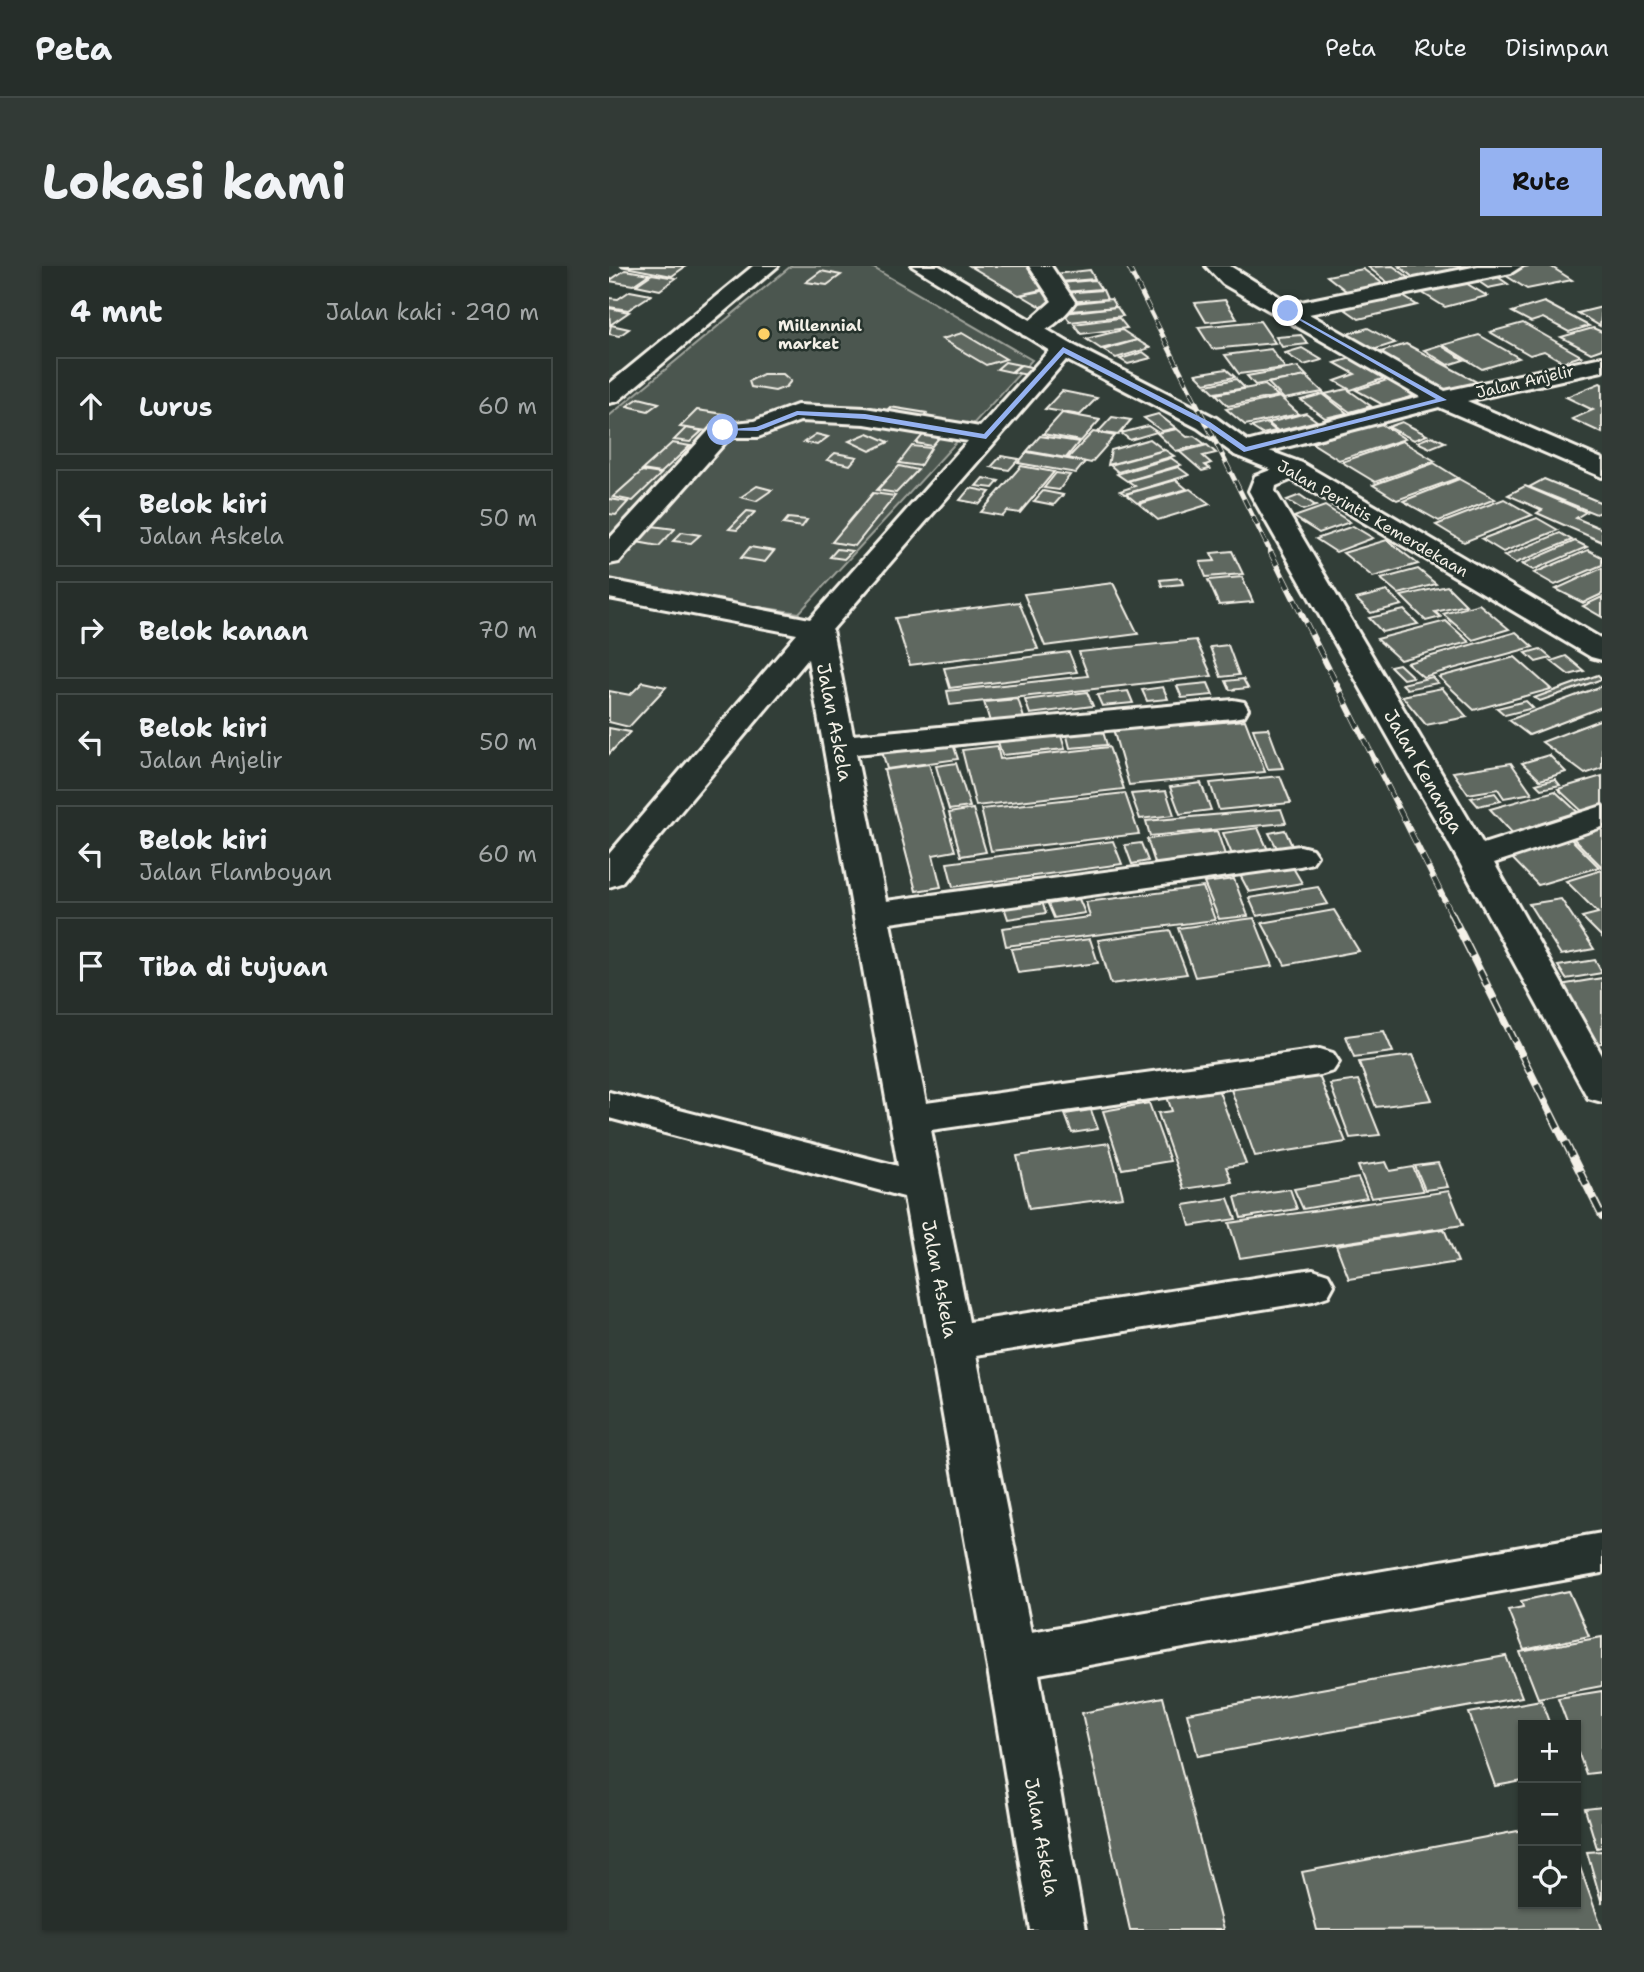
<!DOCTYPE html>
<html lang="id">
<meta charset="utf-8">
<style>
:root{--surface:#262e2a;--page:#323a36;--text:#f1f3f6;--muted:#a4a8a8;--line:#424a47;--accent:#95b2f1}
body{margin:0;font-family:"Shantell Sans",sans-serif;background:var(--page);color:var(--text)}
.controls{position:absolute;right:21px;bottom:21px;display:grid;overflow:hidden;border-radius:0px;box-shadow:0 2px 5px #0004}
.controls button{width:63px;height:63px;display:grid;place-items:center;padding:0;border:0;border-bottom:2px solid var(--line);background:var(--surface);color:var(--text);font:35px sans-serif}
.stop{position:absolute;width:21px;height:21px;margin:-16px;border:5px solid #95b2f1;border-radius:50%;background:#fff}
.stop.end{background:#95b2f1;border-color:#fff;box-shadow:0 2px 7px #0008}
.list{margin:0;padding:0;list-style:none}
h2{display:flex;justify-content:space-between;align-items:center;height:91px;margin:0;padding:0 28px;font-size:30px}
h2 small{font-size:23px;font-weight:400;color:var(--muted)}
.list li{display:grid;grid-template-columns:46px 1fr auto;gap:21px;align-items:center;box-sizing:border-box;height:98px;margin:0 14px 14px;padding:0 14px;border:2px solid var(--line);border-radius:0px}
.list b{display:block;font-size:26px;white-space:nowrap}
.list p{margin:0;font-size:23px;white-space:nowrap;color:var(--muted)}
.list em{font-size:23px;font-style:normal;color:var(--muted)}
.icon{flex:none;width:38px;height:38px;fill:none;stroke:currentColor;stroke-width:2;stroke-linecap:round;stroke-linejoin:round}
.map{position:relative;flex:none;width:993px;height:1664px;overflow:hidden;border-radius:0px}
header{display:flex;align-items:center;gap:42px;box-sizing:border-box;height:98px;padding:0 35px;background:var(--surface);border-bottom:2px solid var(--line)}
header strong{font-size:33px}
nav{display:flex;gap:38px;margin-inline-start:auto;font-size:24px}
.intro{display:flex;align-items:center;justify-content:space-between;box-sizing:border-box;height:168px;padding:0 42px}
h1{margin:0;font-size:49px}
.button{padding:18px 32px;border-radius:0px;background:var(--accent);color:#111;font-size:24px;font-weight:700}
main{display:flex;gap:42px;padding:0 42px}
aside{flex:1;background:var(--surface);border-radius:0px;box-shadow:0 2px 5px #0004}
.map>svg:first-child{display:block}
.green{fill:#4c564f;stroke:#a0a49c;stroke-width:2}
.building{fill:#5f6861;stroke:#f4f1e8;stroke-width:2}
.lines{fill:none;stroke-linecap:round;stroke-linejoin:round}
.street-casing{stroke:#f4f1e8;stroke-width:6}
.secondary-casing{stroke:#f4f1e8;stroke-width:6}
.primary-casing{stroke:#f4f1e8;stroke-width:6}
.street{fill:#26332d;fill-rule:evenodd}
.secondary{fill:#26332d;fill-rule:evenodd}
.primary{fill:#26332d;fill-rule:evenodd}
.rail-far2-casing{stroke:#f4f1e8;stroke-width:5}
.rail-far1-casing{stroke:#f4f1e8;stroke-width:6}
.rail-casing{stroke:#f4f1e8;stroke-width:8}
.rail-far2{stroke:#26332d;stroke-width:3.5;stroke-dasharray:10;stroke-linecap:butt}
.rail-far1{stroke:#26332d;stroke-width:4.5;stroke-dasharray:13;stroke-linecap:butt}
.rail{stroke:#26332d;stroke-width:5;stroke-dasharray:16;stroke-linecap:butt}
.route{fill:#95b2f1}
.poi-dot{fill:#ffd166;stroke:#26332d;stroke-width:2.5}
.labels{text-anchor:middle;stroke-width:5;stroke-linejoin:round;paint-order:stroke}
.far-poi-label{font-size:16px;font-weight:bold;fill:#f4f1e8;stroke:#26332d;text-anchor:start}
.far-street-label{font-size:16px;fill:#f4f1e8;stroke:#26332d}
.street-label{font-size:19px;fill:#f4f1e8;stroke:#26332d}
</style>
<header>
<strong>Peta</strong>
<nav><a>Peta</a><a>Rute</a><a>Disimpan</a></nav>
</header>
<div class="intro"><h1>Lokasi kami</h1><a class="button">Rute</a></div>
<main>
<aside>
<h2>4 mnt<small>Jalan kaki · 290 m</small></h2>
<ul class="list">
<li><svg class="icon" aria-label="ahead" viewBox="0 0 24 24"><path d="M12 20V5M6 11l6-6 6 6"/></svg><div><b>Lurus</b></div><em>60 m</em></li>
<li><svg class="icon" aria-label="left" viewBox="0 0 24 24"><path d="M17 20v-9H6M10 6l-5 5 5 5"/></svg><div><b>Belok kiri</b><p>Jalan Askela</p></div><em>50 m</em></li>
<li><svg class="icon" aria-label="right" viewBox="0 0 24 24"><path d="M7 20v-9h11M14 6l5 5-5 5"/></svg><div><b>Belok kanan</b></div><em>70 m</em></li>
<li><svg class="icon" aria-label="left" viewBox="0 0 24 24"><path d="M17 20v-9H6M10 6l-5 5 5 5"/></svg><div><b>Belok kiri</b><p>Jalan Anjelir</p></div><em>50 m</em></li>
<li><svg class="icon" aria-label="left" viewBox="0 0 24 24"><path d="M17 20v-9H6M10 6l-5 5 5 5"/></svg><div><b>Belok kiri</b><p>Jalan Flamboyan</p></div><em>60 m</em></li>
<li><svg class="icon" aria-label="arrive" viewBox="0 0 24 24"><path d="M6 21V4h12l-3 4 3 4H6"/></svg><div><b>Tiba di tujuan</b></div></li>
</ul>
</aside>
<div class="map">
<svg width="993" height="1664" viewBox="0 0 993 1664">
<rect width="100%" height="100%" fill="#323e38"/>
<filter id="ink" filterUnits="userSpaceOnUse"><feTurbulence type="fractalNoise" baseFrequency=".0143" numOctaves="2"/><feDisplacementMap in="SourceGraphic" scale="14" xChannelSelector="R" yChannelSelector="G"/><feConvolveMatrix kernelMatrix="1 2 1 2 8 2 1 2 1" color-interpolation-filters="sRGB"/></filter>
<g filter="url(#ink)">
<path class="green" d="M182,0H261L423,94L190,347L0,319V150Z"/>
<g class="building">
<path d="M11,0H77L63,10Z"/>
<path d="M361,0H427L440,22L410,29Z"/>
<path d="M784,0L803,14L782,19L759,1Z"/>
<path d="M790,0H857L862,4L806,13Z"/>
<path d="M920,0H941L963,14L918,23L891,6Z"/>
<path d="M754,3L777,20L741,28L718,10Z"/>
<path d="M16,4L40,8L24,19L0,15Z"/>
<path d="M481,4L486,13L450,16L445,8Z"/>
<path d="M212,5L232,9L218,19L197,16Z"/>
<path d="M883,7L899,18L879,22L863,11Z"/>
<path d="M43,8L67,12L51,24L27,19Z"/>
<path d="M850,13L878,30L836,41L807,23Z"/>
<path d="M486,14L492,23L456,26L451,17Z"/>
<path d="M444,23L452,37L434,42L412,29Z"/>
<path d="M494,24L498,33L458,36L454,27Z"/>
<path d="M21,25L42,29L19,44L0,41V32L9,33Z"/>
<path d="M787,26L808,39L750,53L730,39Z"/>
<path d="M502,33L507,41L461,45L457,38Z"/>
<path d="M616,34L628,53L597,56L586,37Z"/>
<path d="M935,36L980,60L960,66L934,52L922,56L903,46Z"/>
<path d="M508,41L514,50L461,56L455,47Z"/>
<path d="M993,41L991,60L969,47Z"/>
<path d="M0,42L20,46L1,59Z"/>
<path d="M510,52L518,62L472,68L465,58Z"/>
<path d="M651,55L666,77L603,83L589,61Z"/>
<path d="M914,57L972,90L954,96L935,85L921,89L881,66Z"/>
<path d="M2,59L20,63L10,70L0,68Z"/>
<path d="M759,62L786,77L761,85L734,69Z"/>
<path d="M984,62L993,66V83L982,87L952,71Z"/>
<path d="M513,64L528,74L492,83L477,73Z"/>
<path d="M353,67L397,93L377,99L333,73Z"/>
<path d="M692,69L699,78L673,81L667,71Z"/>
<path d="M870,69L910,92L873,103L834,79Z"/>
<path d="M528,74L541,82L507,92L494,84Z"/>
<path d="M797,78L868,116L836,127L765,88Z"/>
<path d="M831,79L855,94L839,99L815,84Z"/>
<path d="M693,82L713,94L695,99L676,87Z"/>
<path d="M662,83L676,102L630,108L616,89Z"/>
<path d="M534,86L542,92L519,98L511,93Z"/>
<path d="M742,92L779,111L742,124L726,115L746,108L726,97Z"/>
<path d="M396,96L411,99L402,106L388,103Z"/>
<path d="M412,99L426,102L418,109L403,106Z"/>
<path d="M689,101L698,110L646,119L638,110Z"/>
<path d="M617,103L626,111L596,117L587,108Z"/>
<path d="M154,108H174L182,115L177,121L166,125L142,121L140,115Z"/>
<path d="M697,110L714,126L675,133L659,117Z"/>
<path d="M627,113L636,122L606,127L598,119Z"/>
<path d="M781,113L809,128L776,140L747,124Z"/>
<path d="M991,117L993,118V167L963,153L984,144L957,131Z"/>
<path d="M656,119L669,130L619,140L607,128Z"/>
<path d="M738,123L762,140L741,146L716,128Z"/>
<path d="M453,125L488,132L471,149L436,143Z"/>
<path d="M714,128L738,147L716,152L692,134Z"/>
<path d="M671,131L690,148L636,159L617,143Z"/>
<path d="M30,132L50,137L39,145L18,140Z"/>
<path d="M281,141L318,147L309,155L273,149Z"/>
<path d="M88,144L115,148L98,165L71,161Z"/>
<path d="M453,147L491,154L472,175L434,168Z"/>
<path d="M697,147L708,155L669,165L659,157Z"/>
<path d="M549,148L567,162L553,165L535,152Z"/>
<path d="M503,151L522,154L509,169L489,166Z"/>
<path d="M769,156L796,173L730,194L703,177Z"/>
<path d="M793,156L818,169L805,174L779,161Z"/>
<path d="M657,157L667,165L653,168L642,161Z"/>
<path d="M539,160L548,166L521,174L512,167Z"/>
<path d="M77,162L93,165L81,176L65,174Z"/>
<path d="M319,163L335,166L323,180L307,177Z"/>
<path d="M568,163L578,171L585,170L596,178L567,185L548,167Z"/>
<path d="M484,166L506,170L482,197L459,192Z"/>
<path d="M259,167L280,176L261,185L240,175Z"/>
<path d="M207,168L219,171L208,179L195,176Z"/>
<path d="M431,170L470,176L457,192L418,185Z"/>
<path d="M823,170L836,176L821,182L808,176Z"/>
<path d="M541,173L555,184L499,199L502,184Z"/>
<path d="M793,175L826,195L766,216L733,196Z"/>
<path d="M63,177L81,180L52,207L33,204Z"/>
<path d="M598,179L607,187L594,190L602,197L596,199L601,203L593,205L571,186Z"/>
<path d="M303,180L322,182L311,200L290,197Z"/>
<path d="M556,184L565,190L509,206L501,199Z"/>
<path d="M418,186L476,196L467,207L409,197Z"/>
<path d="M226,187L248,191L241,199L218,194Z"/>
<path d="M392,190L410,193L400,204L382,201Z"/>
<path d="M562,192L572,199L518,215L508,208Z"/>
<path d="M825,197L849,212L788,234L764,219Z"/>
<path d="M290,200L309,204L287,227L268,224Z"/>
<path d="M412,200L445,206L411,247L398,245L394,250L372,246Z"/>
<path d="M569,201L580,209L516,228L511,225L526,220L519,215Z"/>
<path d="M33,205L52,208L24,235L4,231Z"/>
<path d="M447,207L461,209L450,224L435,222Z"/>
<path d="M374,212L390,215L384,222L367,220Z"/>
<path d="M850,213L886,233L830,255L794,235Z"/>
<path d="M935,213L993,237V245L987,248L920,221Z"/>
<path d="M567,214L578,223L528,237L517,228Z"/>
<path d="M148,220L163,224L147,235L132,231Z"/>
<path d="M916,220L977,246L967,252L993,263V276L928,247L933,244L899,229Z"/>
<path d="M361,222L381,226L371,238L351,234Z"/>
<path d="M581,223L601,238L549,254L530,238Z"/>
<path d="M434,225L454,229L445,239L425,235Z"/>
<path d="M264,227L286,230L246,280L223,276Z"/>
<path d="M691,229L707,240L694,244L678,234Z"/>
<path d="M895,233L923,249L855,276L827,259Z"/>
<path d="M0,234L1,233L19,236L7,249L0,248Z"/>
<path d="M716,240L741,256L710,267L685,251Z"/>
<path d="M138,245L146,246L128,264L120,263Z"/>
<path d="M179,252L198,254L193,261L174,258Z"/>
<path d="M928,252L949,264L894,286L873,273Z"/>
<path d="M43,260L66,263L50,280L28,276Z"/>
<path d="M744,260L764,272L727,286L707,273Z"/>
<path d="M73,266L91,269L82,277L64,275Z"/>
<path d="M951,267L963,274L907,297L895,290Z"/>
<path d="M778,274L809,298L764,311L734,287Z"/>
<path d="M966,275L978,281L924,304L913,298Z"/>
<path d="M141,281L165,285L156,296L132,292Z"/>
<path d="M228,283L243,285L235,293L221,291Z"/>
<path d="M979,284L993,291V299L946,319L925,307Z"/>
<path d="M623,285L634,308L597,311L591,296L606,295L602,287Z"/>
<path d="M993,302V328L974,337L947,323Z"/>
<path d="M809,303L827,318L790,328L772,313Z"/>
<path d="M633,311L644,336L610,339L599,314Z"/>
<path d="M572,312L574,318L553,320L551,314Z"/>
<path d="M504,317L529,368L436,380L415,328Z"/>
<path d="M838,320L857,339L826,346L832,351L817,355L792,330Z"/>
<path d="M778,325L793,339L762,347L747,333Z"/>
<path d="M993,331V351L974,340Z"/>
<path d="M410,336L429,383L301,399L286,352Z"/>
<path d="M870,338L900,363L864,374L834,348Z"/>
<path d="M795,344L809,358L773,366L760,352Z"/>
<path d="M837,355L860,376L791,394L768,373Z"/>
<path d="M907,366L924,381L814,411L798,397Z"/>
<path d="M587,374L603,410L341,439L338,425L479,410L470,386Z"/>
<path d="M619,379L630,409L612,411L601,381Z"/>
<path d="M931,383L942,392L927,396L917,387Z"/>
<path d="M460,386L468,406L341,422L335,402Z"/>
<path d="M957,390L975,405L960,409L942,395Z"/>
<path d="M906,391L942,423L865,444L830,411Z"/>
<path d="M790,398L804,411L794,413L781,400Z"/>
<path d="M989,409L993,413L931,435L925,432Z"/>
<path d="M823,411L829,417L798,423L793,418Z"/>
<path d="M634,413L639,422L621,424L617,415Z"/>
<path d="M34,416L57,421L20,461L0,456V425L21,429Z"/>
<path d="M599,417L604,429L573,432L568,420Z"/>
<path d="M993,420V441L920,469L900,454Z"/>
<path d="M554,421L559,433L538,435L533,424Z"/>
<path d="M833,422L858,451L817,459L793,430Z"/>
<path d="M519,425L524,437L493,440L488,429Z"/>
<path d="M478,426L484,440L421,448L416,434Z"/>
<path d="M409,433L415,452L381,456L375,436Z"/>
<path d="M917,435L924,442L896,449L888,442Z"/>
<path d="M569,451L571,460L636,454L656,506L520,519L504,463Z"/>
<path d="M993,453V502L976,508L933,476Z"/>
<path d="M492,459L498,479L461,482L456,462Z"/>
<path d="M0,462L21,466L0,488Z"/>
<path d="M659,462L674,502L659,503L644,463Z"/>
<path d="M450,463L456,483L393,489L387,469Z"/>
<path d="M362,472L364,478L345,481L349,493L278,503L273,485Z"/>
<path d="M388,480L391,493L500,481L515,523L367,540L353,484Z"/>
<path d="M940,489L957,506L931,514L913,497Z"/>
<path d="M347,497L361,541L340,544L327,500Z"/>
<path d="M902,497L923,527L895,532L889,523L859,528L844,506Z"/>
<path d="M320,498L346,585L324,589L332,621L307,625L275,504Z"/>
<path d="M671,510L682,537L610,544L601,517Z"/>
<path d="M993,510V542L975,547L949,523Z"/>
<path d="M946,513L951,519L932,523L927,518Z"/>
<path d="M592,517L602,544L571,548L561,521Z"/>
<path d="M557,525L565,549L531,553L522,528Z"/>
<path d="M946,525L974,551L907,571L881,543Z"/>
<path d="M516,527L530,568L382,585L372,543Z"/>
<path d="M886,527L892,535L869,540L862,532Z"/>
<path d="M364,543L377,586L352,590L340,547Z"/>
<path d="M672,543L677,557L541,570L537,555Z"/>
<path d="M993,556V601L958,566Z"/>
<path d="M649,562L660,586L624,591L614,567Z"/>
<path d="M676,564L684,582L669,584L660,567Z"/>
<path d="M608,565L617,592L547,600L538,573Z"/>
<path d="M958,569L990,601L929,619L897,586Z"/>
<path d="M504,575L513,598L344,621L338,597Z"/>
<path d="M532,577L539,595L523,598L516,579Z"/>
<path d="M683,600L693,617L640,626L631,609Z"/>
<path d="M993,604V671L973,651L989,647L957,615Z"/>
<path d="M625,613L639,650L610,653L595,617Z"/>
<path d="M594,621L606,654L397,680L393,662L481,651L477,636Z"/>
<path d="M709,621L719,638L648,650L640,632Z"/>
<path d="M470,633L476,647L445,652L439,638Z"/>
<path d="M952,633L985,683L952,689L920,638Z"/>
<path d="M433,636L437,647L399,653L395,641Z"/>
<path d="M725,644L750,685L676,699L653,657Z"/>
<path d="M645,652L664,700L586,711L569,662Z"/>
<path d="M561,664L578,708L502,718L489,674Z"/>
<path d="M481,673L489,697L409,707L402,683Z"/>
<path d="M986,694L993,707L957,713L949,700Z"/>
<path d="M993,712V777L987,778L951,719Z"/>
<path d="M775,765L784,786L745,791L737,770Z"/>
<path d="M804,789L823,834L767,841L750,796Z"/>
<path d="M708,805L737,876L646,890L620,818Z"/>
<path d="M749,814L771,869L741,872L721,818Z"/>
<path d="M609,823L637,898L617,901L623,916L575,923L549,847L563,845L558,831Z"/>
<path d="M540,837L561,895L513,903L494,845Z"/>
<path d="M482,844L489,863L463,867L456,848Z"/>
<path d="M500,877L514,931L420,943L408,890Z"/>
<path d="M777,896L781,905L804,901L814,925L762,932L749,900Z"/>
<path d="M829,897L839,921L816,924L806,900Z"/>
<path d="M749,912L758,932L694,943L685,923Z"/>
<path d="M681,923L688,943L632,952L626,931Z"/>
<path d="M840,925L854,959L631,992L620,957Z"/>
<path d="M619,932L627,953L581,960L575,939Z"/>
<path d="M835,963L849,996L740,1013L727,979Z"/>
<path d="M960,1325L980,1370L915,1384L899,1344L914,1341L912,1335Z"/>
<path d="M993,1371V1420L929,1432L911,1386Z"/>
<path d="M897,1390L913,1431L589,1490L578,1447Z"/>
<path d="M993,1425V1506L977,1508L967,1480V1459H959L949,1432Z"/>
<path d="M554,1431L614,1664H521L473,1447Z"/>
<path d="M932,1434L941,1459H914V1515L886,1520L860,1447Z"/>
<path d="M993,1541V1581L988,1582L976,1543Z"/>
<path d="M914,1564V1638H967V1590L993,1663L708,1664L693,1606Z"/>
<path d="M993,1585V1638L978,1586Z"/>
</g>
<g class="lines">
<defs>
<g id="street">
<path d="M420,0H442L466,36C456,51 432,74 414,69L410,64L443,35Z"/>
<path d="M597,0H621L682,38L869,0H913L902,7L700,48L836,125L993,91V105L858,135L993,193V211L830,141L635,192L626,189L622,184L626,179L811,131L614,18Z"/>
<path d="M454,76L462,78L466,83L462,88L223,364L244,469L624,434L635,436L639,443L635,450L624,452L247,488L277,635L691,580L703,583L708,590L703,597L691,600L281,657L317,837L711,783L724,787L730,796L724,805L711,809L322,864L360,1056L704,1003L719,1008L725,1019L719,1030L704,1035L367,1089L422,1366L993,1267V1307L430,1408L476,1664H422L377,1391L295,931L0,852V826L289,900L199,393L12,617L0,621V588L188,368L0,332V314L201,353L359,175L256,158L191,155L149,171H121L10,296L0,298V273L105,159L145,155L188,139L256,142L371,161L446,78Z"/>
<path d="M684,195L693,197L697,203L693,209L667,220L666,225L874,578L993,540V561L885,597L993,789V836L979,832L974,823L848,592L640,225L646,210Z"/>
</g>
<path id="secondary" d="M303,0H330L462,78L607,152L644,179L693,197L993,373V394L982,391L675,209L626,189L589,162L446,88Z"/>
<path id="primary" d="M144,0H169L9,135L0,137V118Z"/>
</defs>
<use href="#street" class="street-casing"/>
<use href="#secondary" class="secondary-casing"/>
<use href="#primary" class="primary-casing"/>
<use href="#street" class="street"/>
<use href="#secondary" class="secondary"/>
<use href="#primary" class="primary"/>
<defs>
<path id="rail-far2" d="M519,0L663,289"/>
<path id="rail-far1" d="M662,287L843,649"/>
<path id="rail" d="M842,647L993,950"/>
</defs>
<use href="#rail-far2" class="rail-far2-casing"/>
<use href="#rail-far1" class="rail-far1-casing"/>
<use href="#rail" class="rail-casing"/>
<use href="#rail-far2" class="rail-far2"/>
<use href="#rail-far1" class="rail-far1"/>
<use href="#rail" class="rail"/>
</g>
</g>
<path class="route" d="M676,44L838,134L635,186L596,159L455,87L377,173L256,153L189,149L149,165L110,164L147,161L188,145L256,148L375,168L454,81L601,156L637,181L827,133L676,46Z"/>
<circle class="poi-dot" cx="155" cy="68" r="7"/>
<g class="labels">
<g class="far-poi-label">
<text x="169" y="65">Millennial<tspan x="169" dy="18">market</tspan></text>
</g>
<g class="far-street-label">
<text transform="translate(916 115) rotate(-13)" y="6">Jalan Anjelir</text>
<text transform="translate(764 252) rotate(30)" y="6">Jalan Perintis Kemerdekaan</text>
</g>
<g class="street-label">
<text transform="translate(226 456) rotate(79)" y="7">Jalan Askela</text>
<text transform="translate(815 505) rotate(60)" y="7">Jalan Kenanga</text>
<text transform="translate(331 1013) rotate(79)" y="7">Jalan Askela</text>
<text transform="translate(433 1571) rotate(80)" y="7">Jalan Askela</text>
</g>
</g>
</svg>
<div class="controls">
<button>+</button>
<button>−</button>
<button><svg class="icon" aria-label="locate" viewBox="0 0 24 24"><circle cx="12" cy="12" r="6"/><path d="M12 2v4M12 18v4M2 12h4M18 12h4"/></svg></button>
</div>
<div class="stop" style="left:114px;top:164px"></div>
<div class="stop end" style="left:679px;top:45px"></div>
</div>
</main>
